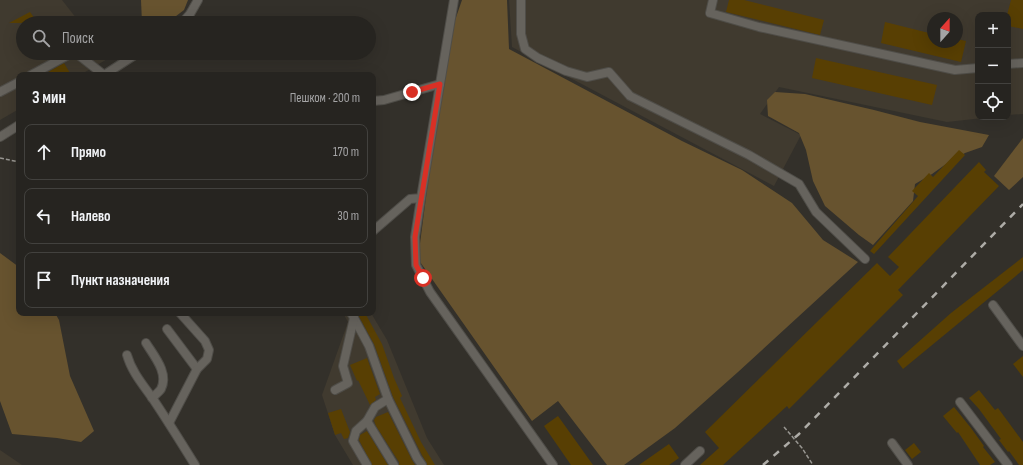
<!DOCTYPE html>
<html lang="ru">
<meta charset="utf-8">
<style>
:root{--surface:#262420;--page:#2e2c29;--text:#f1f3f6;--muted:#a4a4a5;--line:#42413e}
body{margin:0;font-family:"Sofia Sans Condensed",sans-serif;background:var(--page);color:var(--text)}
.controls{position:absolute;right:12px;top:12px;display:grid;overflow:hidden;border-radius:8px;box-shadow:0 4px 16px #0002}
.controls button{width:36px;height:36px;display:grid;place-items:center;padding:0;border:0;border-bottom:1px solid var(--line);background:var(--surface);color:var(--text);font:20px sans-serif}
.compass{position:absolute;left:927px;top:12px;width:36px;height:36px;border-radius:50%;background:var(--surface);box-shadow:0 4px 16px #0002;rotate:21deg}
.stop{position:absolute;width:12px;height:12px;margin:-9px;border:3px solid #d93025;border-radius:50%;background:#fff}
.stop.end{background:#d93025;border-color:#fff;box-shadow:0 1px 4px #0008}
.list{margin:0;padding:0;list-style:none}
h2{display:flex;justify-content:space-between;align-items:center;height:52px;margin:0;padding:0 16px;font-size:17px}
h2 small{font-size:13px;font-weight:400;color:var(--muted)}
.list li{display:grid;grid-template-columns:26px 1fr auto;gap:12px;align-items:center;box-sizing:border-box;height:56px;margin:0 8px 8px;padding:0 8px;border:1px solid var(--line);border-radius:8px}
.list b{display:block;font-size:15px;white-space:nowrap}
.list em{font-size:13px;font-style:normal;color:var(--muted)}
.icon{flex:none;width:22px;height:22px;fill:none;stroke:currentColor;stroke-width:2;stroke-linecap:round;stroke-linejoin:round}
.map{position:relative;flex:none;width:1023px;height:465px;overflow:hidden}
.search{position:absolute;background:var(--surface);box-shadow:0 4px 16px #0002;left:16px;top:16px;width:360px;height:44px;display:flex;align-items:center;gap:10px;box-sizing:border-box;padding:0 14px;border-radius:22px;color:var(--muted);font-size:15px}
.panel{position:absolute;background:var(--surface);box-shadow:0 4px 16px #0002;left:16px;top:72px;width:360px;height:244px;border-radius:8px}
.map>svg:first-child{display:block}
.built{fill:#403a2f;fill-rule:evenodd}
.green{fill:#67532f}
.building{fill:#583f03}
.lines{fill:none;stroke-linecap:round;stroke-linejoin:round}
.minor-casing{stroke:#4f4d48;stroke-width:10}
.path{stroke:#989691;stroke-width:1.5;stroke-dasharray:4 2;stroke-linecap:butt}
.minor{stroke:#66635d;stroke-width:8}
.rail{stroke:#aeaca7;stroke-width:2.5;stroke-dasharray:7 7;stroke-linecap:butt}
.route{stroke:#d93025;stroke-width:5}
</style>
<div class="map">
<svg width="1023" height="465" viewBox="0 0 1023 465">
<rect width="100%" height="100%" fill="#33302a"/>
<g class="built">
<path d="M0,0H62L80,23H23V53H105L109,58L80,75H19V109L0,120Z"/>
<path d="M509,0H1023V114L1008,115V15H978V117H992L947,122L779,87L760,114L801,135L774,186L512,47ZM933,18H957V42H933Z"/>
<path d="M343,313H371L387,340L427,438L444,465H353L335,435L322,395L348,322Z"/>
<path d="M0,450L22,465H0Z"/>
</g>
<g class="green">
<path d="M141,0H188L184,10L167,23H142Z"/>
<path d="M462,0H507L509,49L682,141L742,170L792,203L823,240L858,262L738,372L675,428L624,465H607L558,401L532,421L418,259L433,143L453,26Z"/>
<path d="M775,92L805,94L874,110L920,122L989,135L982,147L965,153L946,164L932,174L915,184L913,201L873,245L859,235L825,206L813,181L806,150L799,133L768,116L767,100Z"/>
<path d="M1023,138V177L1009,190L994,176Z"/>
<path d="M0,253L19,267V313H55L59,320L70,376L94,431L81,442L57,438L12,434L0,401Z"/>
</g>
<g class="building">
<path d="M729,0H744L824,20L820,35L726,12Z"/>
<path d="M1011,0H1023V29L1008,26V15H1007Z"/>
<path d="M30,12L35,19L28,23H9Z"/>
<path d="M885,22L933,34V42H957V39L966,41L961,62L881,43Z"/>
<path d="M816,58L937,85L932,105L812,78Z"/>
<path d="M64,63L70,73L66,75H43Z"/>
<path d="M959,150L965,155L874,254L870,251L918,196L912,191L929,173L933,177Z"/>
<path d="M979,162L986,170L984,172L999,186L898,290L903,295L789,409L787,406L723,465H700L719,448L705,432L877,263L890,276L899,267L888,257Z"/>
<path d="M1023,257V270L903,369L897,361L951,313Z"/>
<path d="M357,313H365L382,344L394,378L402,396L400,398L421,442L435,465H427L426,462L422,455L393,397L374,344Z"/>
<path d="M1023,356V377L1013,364Z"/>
<path d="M367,358L380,394L375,397L376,400L370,405L358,380L357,381L350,365Z"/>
<path d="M979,390L995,410L998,408L1023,442V465H1019L1009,451L1008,452L999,440L1001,439L979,409L969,398Z"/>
<path d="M954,407L971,428L984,446L983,447L995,462L990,465H980L958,432L957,433L943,416Z"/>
<path d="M341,409L350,432L348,438L344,439L341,433L335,435L328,413Z"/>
<path d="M388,412L412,460L415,465H399V462L376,426L374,420L376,417Z"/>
<path d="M558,416L593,465H571L544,426Z"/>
<path d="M367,431L388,465H372L359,440L360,435Z"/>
<path d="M914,443L921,452L912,459L905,450Z"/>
<path d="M669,444L679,458L669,465H639Z"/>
</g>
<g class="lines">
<defs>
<g id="minor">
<path d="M521,0V34L525,49L538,58L566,71L587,77L609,72L630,96L749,155L799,184L816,212L865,259"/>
<path d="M713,0L710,13L759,27L955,70L978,68"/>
<path d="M182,23L190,14L198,0"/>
<path d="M76,53L104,75"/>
<path d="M1008,64L1023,63"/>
<path d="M31,75L72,53"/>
<path d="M104,75L138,53"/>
<path d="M0,92L19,82"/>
<path d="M373,101L384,100L440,84"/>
<path d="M0,137L19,125"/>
<path d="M421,198L415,237L416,265L430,292L553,465"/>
<path d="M373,231L410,199L421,198L454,0"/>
<path d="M993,305L1023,346"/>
<path d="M354,318L369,346L388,399L417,458L422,465"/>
<path d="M167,329L197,369"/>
<path d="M146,343C154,356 169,373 161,389C159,392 155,395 152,398"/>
<path d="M127,355C132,373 145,387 155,402C169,423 182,444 195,465"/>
<path d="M335,390L348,383L343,366L354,318L351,313"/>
<path d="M960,402L1008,465"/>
<path d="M367,421L394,465"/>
<path d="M169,423L197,369L207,359L209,350L205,341L180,313"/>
<path d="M892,443L908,465"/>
<path d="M367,465L353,441L356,431L367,421L375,407L388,399"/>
<path d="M685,465L700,451"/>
</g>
</defs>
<use href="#minor" class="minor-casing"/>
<g class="path">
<path d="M0,158L19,162"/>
<path d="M784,427L802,448L813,465"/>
</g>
<use href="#minor" class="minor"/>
<path class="rail" d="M763,465L799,434L1023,204"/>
</g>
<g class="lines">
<path class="route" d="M412,92L440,84L415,237L416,265L423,278"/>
</g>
</svg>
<div class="controls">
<button>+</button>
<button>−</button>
<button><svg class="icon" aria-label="locate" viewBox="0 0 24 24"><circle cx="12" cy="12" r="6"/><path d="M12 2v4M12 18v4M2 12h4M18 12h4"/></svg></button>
</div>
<svg class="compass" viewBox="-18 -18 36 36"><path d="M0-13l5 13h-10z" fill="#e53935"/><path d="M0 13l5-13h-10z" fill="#a4a4a5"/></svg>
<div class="stop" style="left:423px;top:278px"></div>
<div class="stop end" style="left:412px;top:92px"></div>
<div class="search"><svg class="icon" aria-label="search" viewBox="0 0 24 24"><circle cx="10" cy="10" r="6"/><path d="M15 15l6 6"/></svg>Поиск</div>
<section class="panel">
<h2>3 мин<small>Пешком · 200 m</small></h2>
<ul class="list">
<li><svg class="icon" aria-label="ahead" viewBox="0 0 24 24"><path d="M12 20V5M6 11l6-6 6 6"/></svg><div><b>Прямо</b></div><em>170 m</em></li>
<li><svg class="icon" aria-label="left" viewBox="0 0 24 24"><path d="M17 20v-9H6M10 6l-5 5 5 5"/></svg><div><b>Налево</b></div><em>30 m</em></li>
<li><svg class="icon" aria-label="arrive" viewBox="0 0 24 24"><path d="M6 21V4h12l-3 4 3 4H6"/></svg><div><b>Пункт назначения</b></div></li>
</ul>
</section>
</div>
